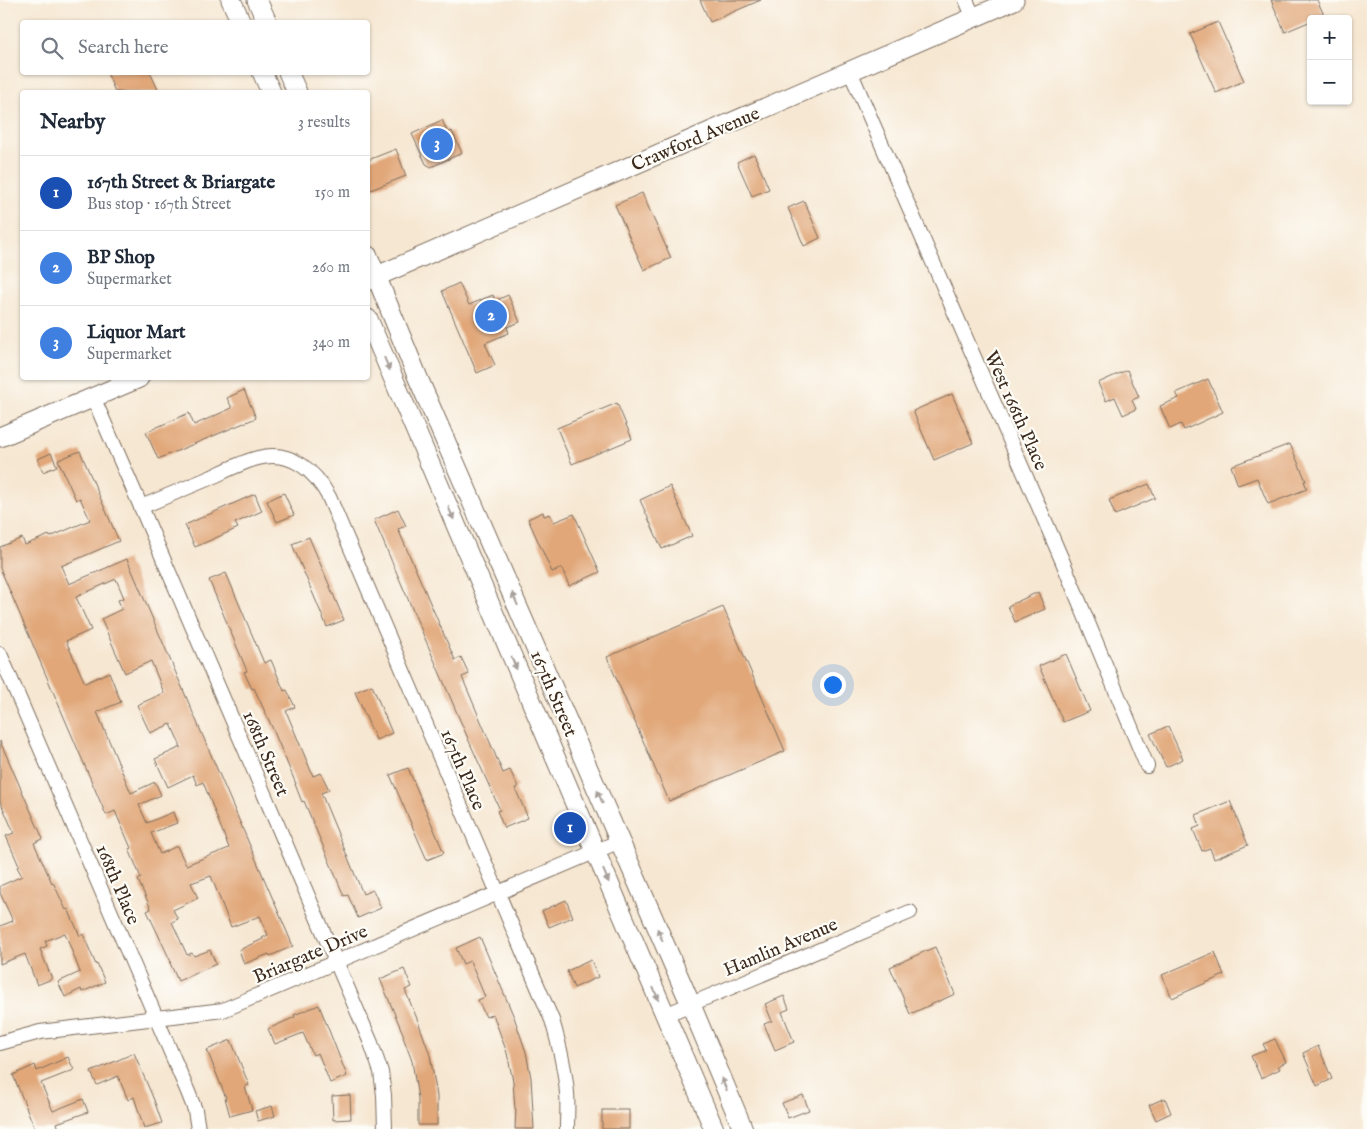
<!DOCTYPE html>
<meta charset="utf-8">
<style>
:root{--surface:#fff;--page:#f6f6f7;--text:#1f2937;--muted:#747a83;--line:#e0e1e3;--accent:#b45309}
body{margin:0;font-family:"IM FELL English",serif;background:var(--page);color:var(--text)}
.controls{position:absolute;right:15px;top:15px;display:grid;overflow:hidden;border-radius:5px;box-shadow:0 1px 4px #0004}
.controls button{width:45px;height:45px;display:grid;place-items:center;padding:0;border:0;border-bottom:1px solid var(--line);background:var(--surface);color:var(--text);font:25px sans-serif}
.you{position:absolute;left:832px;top:684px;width:18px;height:18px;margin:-12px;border:4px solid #fff;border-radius:50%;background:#1a73e8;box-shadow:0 0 0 8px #1a73e833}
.badge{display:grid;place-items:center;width:32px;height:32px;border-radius:50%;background:var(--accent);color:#fff;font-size:16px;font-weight:700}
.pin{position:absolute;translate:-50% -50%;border:2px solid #fff;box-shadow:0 1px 5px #0006}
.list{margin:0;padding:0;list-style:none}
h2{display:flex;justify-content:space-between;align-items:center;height:65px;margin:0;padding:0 20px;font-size:21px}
h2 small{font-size:16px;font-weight:400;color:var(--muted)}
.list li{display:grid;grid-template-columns:32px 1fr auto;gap:15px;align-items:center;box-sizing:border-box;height:75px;padding:0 20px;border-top:1px solid var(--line)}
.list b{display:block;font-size:19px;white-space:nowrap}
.list p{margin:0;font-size:16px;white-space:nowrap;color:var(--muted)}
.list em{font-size:16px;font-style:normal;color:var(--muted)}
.icon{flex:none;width:28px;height:28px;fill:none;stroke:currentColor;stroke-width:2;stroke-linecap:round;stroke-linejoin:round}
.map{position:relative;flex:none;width:1367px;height:1129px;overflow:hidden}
.search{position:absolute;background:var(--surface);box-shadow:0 1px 4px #0004;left:20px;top:20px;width:350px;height:55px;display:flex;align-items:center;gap:12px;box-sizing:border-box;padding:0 18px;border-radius:5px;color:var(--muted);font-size:19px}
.panel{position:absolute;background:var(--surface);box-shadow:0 1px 4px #0004;left:20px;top:90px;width:350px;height:290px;border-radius:5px}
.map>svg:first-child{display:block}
.building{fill:#e1a779;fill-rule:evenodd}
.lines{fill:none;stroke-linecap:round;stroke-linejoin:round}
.street-casing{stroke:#7c6c5d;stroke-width:16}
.secondary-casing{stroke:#7c6c5d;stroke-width:21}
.street{stroke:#fff;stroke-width:14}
.secondary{stroke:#fff;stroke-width:19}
.oneway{fill:#a79f9a}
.labels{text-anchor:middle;stroke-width:4.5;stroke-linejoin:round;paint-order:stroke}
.street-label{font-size:19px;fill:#3b2a1e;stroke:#fdfcf7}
</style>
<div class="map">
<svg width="1367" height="1129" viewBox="0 0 1367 1129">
<rect width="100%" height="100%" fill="#fdfcf7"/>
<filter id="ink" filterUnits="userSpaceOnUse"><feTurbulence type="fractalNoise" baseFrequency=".02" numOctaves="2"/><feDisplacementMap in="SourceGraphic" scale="10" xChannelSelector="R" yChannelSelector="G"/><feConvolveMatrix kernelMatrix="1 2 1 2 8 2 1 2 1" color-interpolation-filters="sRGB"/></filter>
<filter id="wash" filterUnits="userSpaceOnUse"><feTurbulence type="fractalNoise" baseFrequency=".0096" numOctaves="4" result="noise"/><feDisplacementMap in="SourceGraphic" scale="20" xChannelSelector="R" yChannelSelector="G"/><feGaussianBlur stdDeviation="1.12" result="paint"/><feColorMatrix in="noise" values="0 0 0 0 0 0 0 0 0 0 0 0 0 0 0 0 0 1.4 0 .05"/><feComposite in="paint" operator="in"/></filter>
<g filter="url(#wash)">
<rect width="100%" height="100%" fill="#f6e7d2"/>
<g id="blocks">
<g class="building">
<path d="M700,0H761L710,22Z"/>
<path d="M1271,0H1317L1324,15L1315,19H1311V21L1285,32Z"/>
<path d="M1218,22L1244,81L1216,93L1190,34Z"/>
<path d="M107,72H150L159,92H115Z"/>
<path d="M442,120L448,133L452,131L462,153L431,167L426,164L412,134Z"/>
<path d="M396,149L406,176L368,191V160Z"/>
<path d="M754,154L769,189L752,196L737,162Z"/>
<path d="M642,193L671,258L644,270L615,205Z"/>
<path d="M804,201L820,238L804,246L788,208Z"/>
<path d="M459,283L469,305L493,295L495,301L508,295L520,322L507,327L509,333L485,343L495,365L477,373L442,291Z"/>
<path d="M1127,370L1139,397L1132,400L1136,409L1123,415L1115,397L1106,401L1098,383Z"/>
<path d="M1208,379L1223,412L1184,430L1181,424L1170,429L1160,406L1179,398L1176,393Z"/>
<path d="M244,390L256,418L158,459L146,432L189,413L194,425L232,408L227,398Z"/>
<path d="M952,394L973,443L934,460L913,411Z"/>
<path d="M617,403L632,439L572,464L557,428Z"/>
<path d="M1290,444L1306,481H1304L1307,489L1268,504L1257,478L1238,485L1231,466Z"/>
<path d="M80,451L119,541L61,566L69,584L127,559L293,946L270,956L269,954L244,964L239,950L263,939L262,938L268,935L260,916L231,927L211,876L191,883L198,898L173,910L178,919L172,922L187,955L192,953L194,956L210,950L216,964L178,981L170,963L171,962L147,911L151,909L138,880L141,878L129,849L131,848L115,811L106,815L0,568V547L22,538L25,545L49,535L50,537L90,520L80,498L76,500L58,460ZM116,579L124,598L118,600L122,609L101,619L125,673L151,661L164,693L137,705L150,733L171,724L181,747L155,759L168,787L193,775L197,785L203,782L229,848L186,865L177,846L160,854L151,833L177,823L173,812L147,823L139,805L161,795L155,782L131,793L97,712L121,702L109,672L85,683L66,641L91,630L76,597Z"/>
<path d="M51,453L57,466L43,472L38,459Z"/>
<path d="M1149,484L1155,498L1115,515L1109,500Z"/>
<path d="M670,486L692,536L662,549L640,500Z"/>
<path d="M284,493L294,515L277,522L267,501Z"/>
<path d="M255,494L262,511L235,523L238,528L195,547L185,525Z"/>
<path d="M398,509L406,526L398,529L455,660L461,657L469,674L462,677L503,773L510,770L518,787L515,788L528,818L504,828L497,811L500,810L469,741L374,520Z"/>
<path d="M543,512L544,516L550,514L554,522L574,514L600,572L569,586L562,568L552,572L528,519Z"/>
<path d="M309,537L344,620L327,627L292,544Z"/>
<path d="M226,573L264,663L271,660L284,691L287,690L295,707L286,711L313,776L321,773L329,790L321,793L363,894L373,890L381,908L358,918L348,895L344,896L304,801L302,802L295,784H296L272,727L254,688L252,689L244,672L247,671L209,580Z"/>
<path d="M1038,592L1045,609L1015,622L1008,606Z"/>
<path d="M723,607L785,751L669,801L607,657Z"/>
<path d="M1066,654L1090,711L1063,722L1039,666Z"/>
<path d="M372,685L392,733L376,740L355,692Z"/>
<path d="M1168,726L1183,759L1166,767L1150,734Z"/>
<path d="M0,741L43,839L34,843L52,883L53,882L66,910L68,909L80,936L83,934L96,965L97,964L105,982L82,992L81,989L65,997L58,982L80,972L65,933L45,941L47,946L40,949L52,979L37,985L25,954L0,964V926L13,921L0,893V886L22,876L17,867L19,866L6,836L14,833L0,801Z"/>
<path d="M408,768L444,853L427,860L390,775Z"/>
<path d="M1230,801L1248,845L1214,859L1210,848L1202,851L1193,829L1200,826L1196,815Z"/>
<path d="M566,900L573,917L549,927L542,911Z"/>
<path d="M480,937L514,1017L526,1052L531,1078L534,1129H515L516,1109H515L513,1081L507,1053L493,1014L486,1017L478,1000L485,997L470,961L463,964L456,948Z"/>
<path d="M935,947L955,994L910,1014L890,967Z"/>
<path d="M1215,952L1224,975L1172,998L1162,975Z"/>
<path d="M591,960L598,977L574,988L567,971Z"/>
<path d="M404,969L412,987L405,990L418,1021L430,1055L437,1096V1125H418V1098L412,1061L403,1037L404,1036L380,979Z"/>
<path d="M784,996L789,1009L782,1012L794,1042L775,1050L764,1024L772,1021L765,1004Z"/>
<path d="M319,1005L347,1076L330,1083L318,1053L313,1055L303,1033L275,1044L268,1029L295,1017L294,1015Z"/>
<path d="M1275,1039L1286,1062L1278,1066L1280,1069L1261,1078L1251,1056L1266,1050L1263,1044Z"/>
<path d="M231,1040L249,1085L245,1086L252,1110L230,1116L225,1098H226L207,1050Z"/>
<path d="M1318,1046L1332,1079L1317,1086L1303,1053Z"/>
<path d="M134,1053L154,1100L162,1123L144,1128L134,1097L128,1100L118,1076L97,1085L91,1072Z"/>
<path d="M68,1057L74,1070L41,1083L53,1111L83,1099L88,1112L57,1123L59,1129H35L13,1075L35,1065L37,1071Z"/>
<path d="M350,1095L351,1119L333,1120L332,1096Z"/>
<path d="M803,1095L809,1110L788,1118L782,1103Z"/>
<path d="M1165,1098L1171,1113L1156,1120L1149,1105Z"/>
<path d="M272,1106L275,1116L258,1121L255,1111Z"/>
<rect x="602" y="1110" width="27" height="19"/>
</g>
</g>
</g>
<g filter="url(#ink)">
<use href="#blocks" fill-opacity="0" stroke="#7c6c5d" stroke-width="1"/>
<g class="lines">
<defs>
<g id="street">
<path d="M966,0L974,18"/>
<path d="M850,71L1062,560L1147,766"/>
<path d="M93,397L141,507L371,1043L381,1072L384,1095L385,1129"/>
<path d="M141,507C165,497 188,487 212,477C227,470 242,462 258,458C291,449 315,471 329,497L552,1020C559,1044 565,1068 567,1093C568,1105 567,1117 567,1129"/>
<path d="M0,654L188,1092L195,1110L198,1129"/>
<path d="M665,1015L910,912"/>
<path d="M0,1043L40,1032L223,1010L620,841"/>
</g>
<g id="secondary">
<path d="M231,0L241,22"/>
<path d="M257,0L267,22"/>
<path d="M262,72L271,92"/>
<path d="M288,72L297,92"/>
<path d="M368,256L418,378L691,1005L743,1129"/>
<path d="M368,280L1014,0"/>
<path d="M368,319L714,1129"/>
<path d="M0,437L139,378"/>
</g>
</defs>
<use href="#street" class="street-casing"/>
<use href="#secondary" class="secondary-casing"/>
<use href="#street" class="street"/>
<use href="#secondary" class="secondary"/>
</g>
<defs><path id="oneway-solid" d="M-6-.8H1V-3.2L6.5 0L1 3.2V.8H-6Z" transform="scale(1.25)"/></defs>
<g class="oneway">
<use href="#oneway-solid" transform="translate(387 364) rotate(67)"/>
<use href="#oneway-solid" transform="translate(451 513) rotate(67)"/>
<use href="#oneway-solid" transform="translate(515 599) rotate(-113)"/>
<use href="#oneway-solid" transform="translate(514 663) rotate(67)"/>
<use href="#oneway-solid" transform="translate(600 797) rotate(-113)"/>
<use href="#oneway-solid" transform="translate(606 876) rotate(67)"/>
<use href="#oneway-solid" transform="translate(660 935) rotate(-113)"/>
<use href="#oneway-solid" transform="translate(656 994) rotate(67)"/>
<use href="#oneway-solid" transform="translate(724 1084) rotate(-113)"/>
</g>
</g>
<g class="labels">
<g class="street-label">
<text transform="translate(695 138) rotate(-23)" y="7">Crawford Avenue</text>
<text transform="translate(1017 410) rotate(66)" y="7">West 166th Place</text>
<text transform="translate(555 693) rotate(67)" y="7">167th Street</text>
<text transform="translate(267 753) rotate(67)" y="7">168th Street</text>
<text transform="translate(464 769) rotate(67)" y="7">167th Place</text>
<text transform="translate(119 884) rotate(67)" y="7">168th Place</text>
<text transform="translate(780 946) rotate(-23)" y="7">Hamlin Avenue</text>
<text transform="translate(310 953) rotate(-23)" y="7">Briargate Drive</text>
</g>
</g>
</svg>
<div class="controls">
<button>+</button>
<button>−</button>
</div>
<div class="you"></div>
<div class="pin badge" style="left:570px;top:828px;background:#1a4fb4">1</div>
<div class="pin badge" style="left:491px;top:316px;background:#3f7fe0">2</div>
<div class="pin badge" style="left:437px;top:144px;background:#3f7fe0">3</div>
<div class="search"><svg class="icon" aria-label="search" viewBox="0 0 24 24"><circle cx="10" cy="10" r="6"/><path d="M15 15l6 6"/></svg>Search here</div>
<section class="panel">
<h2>Nearby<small>3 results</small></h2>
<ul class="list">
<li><span class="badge" style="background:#1a4fb4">1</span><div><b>167th Street &amp; Briargate</b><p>Bus stop · 167th Street</p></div><em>150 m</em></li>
<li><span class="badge" style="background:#3f7fe0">2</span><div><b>BP Shop</b><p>Supermarket</p></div><em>260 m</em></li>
<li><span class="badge" style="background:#3f7fe0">3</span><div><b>Liquor Mart</b><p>Supermarket</p></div><em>340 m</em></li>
</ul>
</section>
</div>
